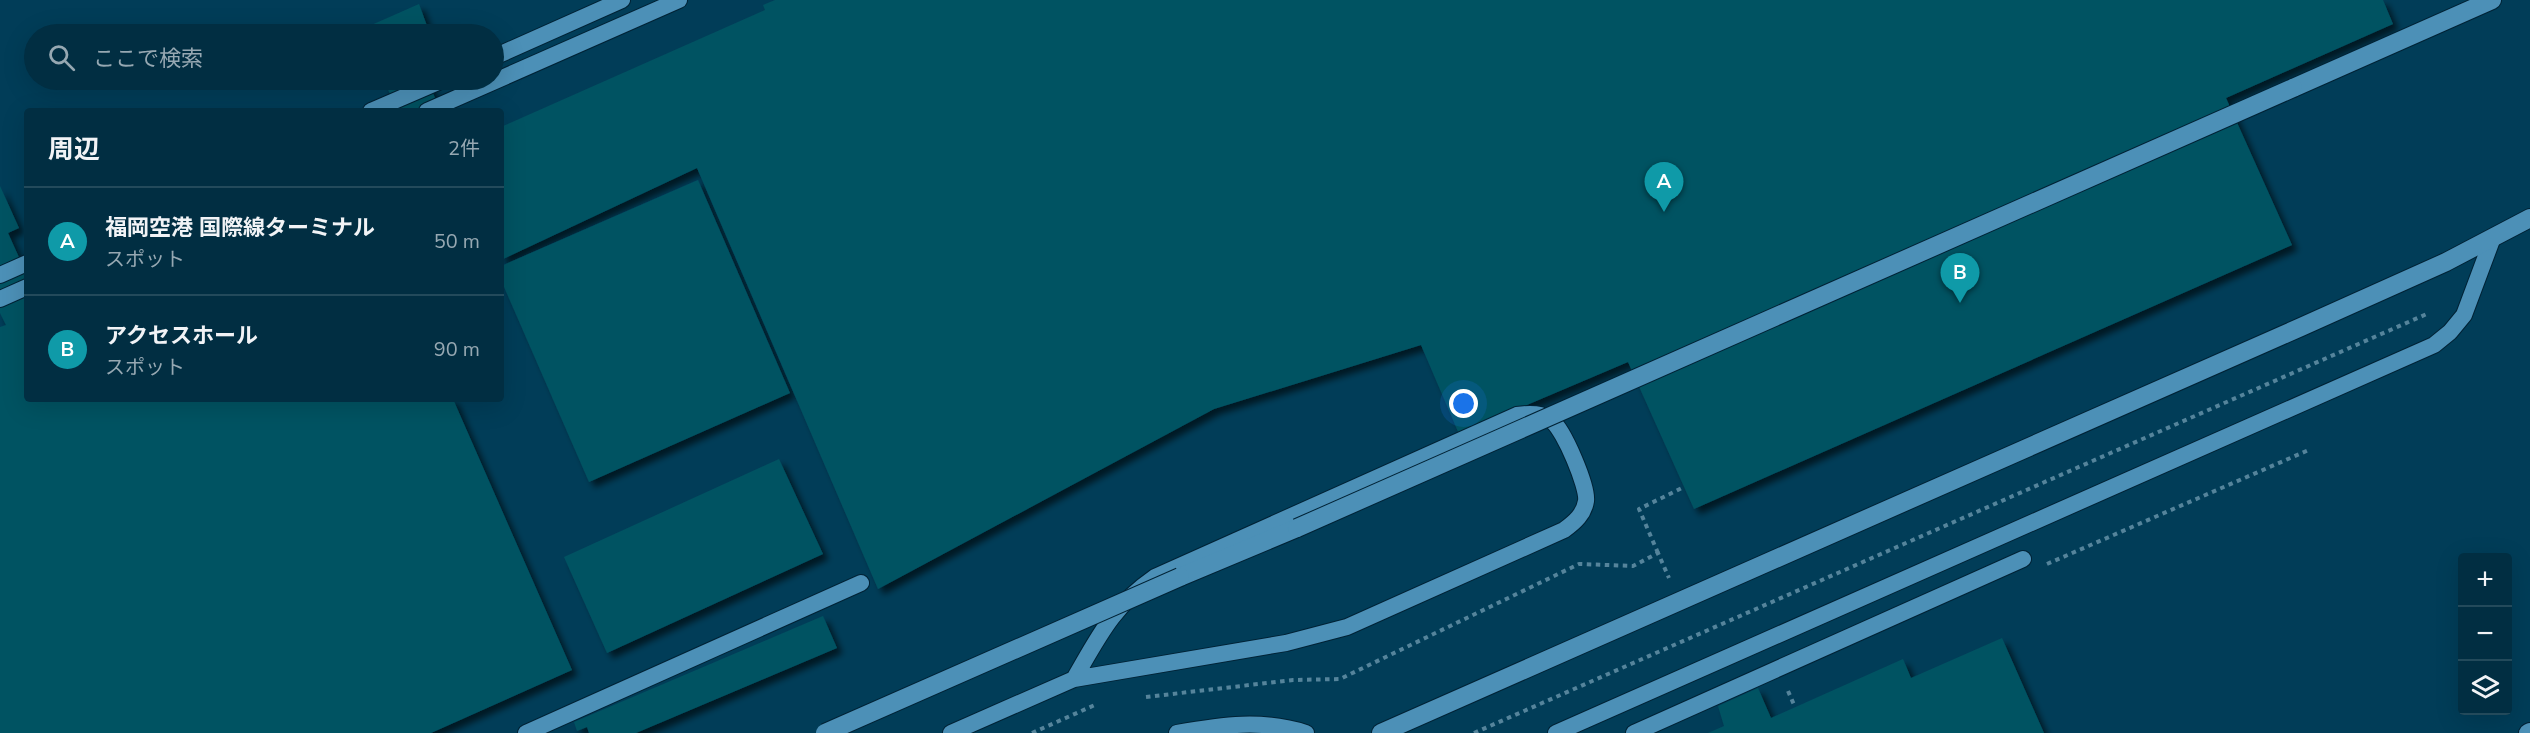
<!DOCTYPE html>
<html lang="ja">
<meta charset="utf-8">
<style>
:root{--surface:#012e42;--page:#0f3a4d;--text:#f1f3f6;--muted:#96a8b2;--line:#234a5b;--accent:#fc9d54}
body{margin:0;font-family:"Nunito Sans","Noto Sans JP",sans-serif;background:var(--page);color:var(--text)}
.controls{position:absolute;right:18px;bottom:18px;display:grid;overflow:hidden;border-radius:6px;box-shadow:0 6px 24px #0002}
.controls button{width:54px;height:54px;display:grid;place-items:center;padding:0;border:0;border-bottom:2px solid var(--line);background:var(--surface);color:var(--text);font:30px sans-serif}
.you{position:absolute;left:1464px;top:404px;width:21px;height:21px;margin:-15px;border:4px solid #fff;border-radius:50%;background:#1a73e8;box-shadow:0 0 0 9px #1a73e833}
.badge{display:grid;place-items:center;width:39px;height:39px;border-radius:50%;background:var(--accent);color:#fff;font-size:20px;font-weight:700}
.pin{position:absolute;translate:-50% -50px;filter:drop-shadow(0 2px 3px #0008)}
.pin::after{content:'';position:absolute;top:32px;width:21px;height:18px;background:inherit;clip-path:polygon(0 0,100% 0,50% 100%)}
.list{margin:0;padding:0;list-style:none}
h2{display:flex;justify-content:space-between;align-items:center;height:78px;margin:0;padding:0 24px;font-size:26px}
h2 small{font-size:20px;font-weight:400;color:var(--muted)}
.list li{display:grid;grid-template-columns:39px 1fr auto;gap:18px;align-items:center;box-sizing:border-box;height:108px;padding:0 24px;border-top:2px solid var(--line)}
.list b{display:block;font-size:22px;white-space:nowrap}
.list p{margin:0;font-size:20px;white-space:nowrap;color:var(--muted)}
.list em{font-size:20px;font-style:normal;color:var(--muted)}
.icon{flex:none;width:33px;height:33px;fill:none;stroke:currentColor;stroke-width:2;stroke-linecap:round;stroke-linejoin:round}
.map{position:relative;flex:none;width:2530px;height:733px;overflow:hidden}
.search{position:absolute;background:var(--surface);box-shadow:0 6px 24px #0002;left:24px;top:24px;width:480px;height:66px;display:flex;align-items:center;gap:15px;box-sizing:border-box;padding:0 21px;border-radius:33px;color:var(--muted);font-size:22px}
.panel{position:absolute;background:var(--surface);box-shadow:0 6px 24px #0002;left:24px;top:108px;width:480px;height:294px;border-radius:6px}
.map>svg:first-child{display:block}
.building{fill:#005362;filter:url(#shadow)}
.lines{fill:none;stroke-linecap:round;stroke-linejoin:round}
.lane-casing{stroke:#002235;stroke-width:18}
.secondary-casing{stroke:#002235;stroke-width:20}
.path{stroke:#55849b;stroke-width:4;stroke-dasharray:4.5 4.5;stroke-linecap:butt}
.lane{stroke:#4c90b7;stroke-width:16}
.secondary{stroke:#4c90b7;stroke-width:18}
.secondary-bridge-casing{stroke:#002235;stroke-width:20;stroke-linecap:butt}
.secondary-bridge{stroke:#4c90b7;stroke-width:18}
</style>
<div class="map">
<svg width="2530" height="733" viewBox="0 0 2530 733">
<defs>
<filter id="shadow"><feDropShadow dx="5.5" dy="5.5" stdDeviation="3" flood-color="#0009"/></filter>
</defs>
<rect width="100%" height="100%" fill="#013d58"/>
<g class="building">
<path d="M775,0H2383L2393,24L2226,98L2292,245L1694,509L1628,362L1459,434L1421,345L1214,409L878,589L697,168L501,260V127L765,10L763,5Z"/>
<path d="M419,4L430,34H351Z"/>
<path d="M384,80H427L441,111H397Z"/>
<path d="M698,180L790,393L589,482L501,280V266Z"/>
<path d="M0,186L19,228L8,233L27,275V399H453L572,670L431,733H0V327L6,325L0,313Z"/>
<path d="M779,459L823,554L607,653L564,557Z"/>
<path d="M823,616L837,648L636,733H589L587,727L577,731L574,722Z"/>
<path d="M2002,638L2044,733H1708L1724,726L1718,706L1758,688L1771,718L1903,659L1911,678Z"/>
</g>
<g class="lines">
<defs>
<g id="lane">
<path d="M494,57L622,0"/>
<path d="M371,111L443,80"/>
<path d="M427,111L679,0"/>
<path d="M0,275L27,263"/>
<path d="M0,299L27,287"/>
<path d="M526,733L861,583"/>
<path d="M951,733L1074,679L1286,643L1347,627L1564,530C1575,522 1584,514 1586,501C1588,487 1564,430 1552,421C1542,413 1530,413 1517,415L1155,577C1113,606 1099,636 1074,679"/>
<path d="M1177,733C1222,725 1262,719 1306,733"/>
<path d="M1556,733L2434,345L2450,332L2464,315L2492,240"/>
<path d="M1634,733L2023,559"/>
</g>
<g id="secondary">
<path d="M2293,88L2492,0"/>
<path d="M1180,577L1297,528"/>
<path d="M1381,733L2301,327L2446,262L2530,218"/>
<path d="M2528,733L2530,732"/>
</g>
</defs>
<use href="#lane" class="lane-casing"/>
<use href="#secondary" class="secondary-casing"/>
<g class="path">
<path d="M1658,553L1639,509L1684,487"/>
<path d="M2047,564L2311,449"/>
<path d="M1788,691L1795,707"/>
<path d="M1146,697L1293,680L1340,679L1579,564L1633,566L1658,553L1669,578"/>
<path d="M1032,733L1097,704"/>
<path d="M1474,733L2429,313"/>
</g>
<use href="#lane" class="lane"/>
<use href="#secondary" class="secondary"/>
<defs>
<g id="secondary-bridge">
<path d="M1297,528L2293,88"/>
<path d="M825,733L1180,577"/>
</g>
</defs>
<use href="#secondary-bridge" class="secondary-bridge-casing"/>
<use href="#secondary-bridge" class="secondary-bridge"/>
</g>
</svg>
<div class="controls">
<button>+</button>
<button>−</button>
<button><svg class="icon" aria-label="layers" viewBox="0 0 24 24"><path d="M12 4l9 5-9 5-9-5zM3 14l9 5 9-5"/></svg></button>
</div>
<div class="you"></div>
<div class="pin badge" style="left:1664px;top:212px;background:#0f9aa8">A</div>
<div class="pin badge" style="left:1960px;top:303px;background:#0f9aa8">B</div>
<div class="search"><svg class="icon" aria-label="search" viewBox="0 0 24 24"><circle cx="10" cy="10" r="6"/><path d="M15 15l6 6"/></svg>ここで検索</div>
<section class="panel">
<h2>周辺<small>2件</small></h2>
<ul class="list">
<li><span class="badge" style="background:#0f9aa8">A</span><div><b>福岡空港 国際線ターミナル</b><p>スポット</p></div><em>50 m</em></li>
<li><span class="badge" style="background:#0f9aa8">B</span><div><b>アクセスホール</b><p>スポット</p></div><em>90 m</em></li>
</ul>
</section>
</div>
